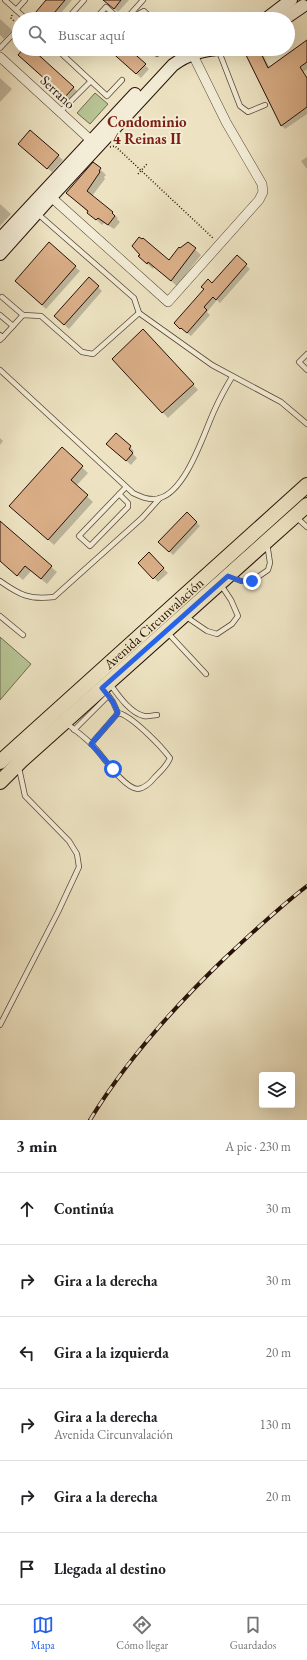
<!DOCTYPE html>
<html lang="es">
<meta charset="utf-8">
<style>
:root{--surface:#fff;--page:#f2f2f2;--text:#202124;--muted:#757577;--line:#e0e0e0;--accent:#2563eb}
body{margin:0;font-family:"EB Garamond",serif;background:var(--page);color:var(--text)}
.controls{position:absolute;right:12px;bottom:12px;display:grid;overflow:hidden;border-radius:4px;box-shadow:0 4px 16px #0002}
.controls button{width:36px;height:36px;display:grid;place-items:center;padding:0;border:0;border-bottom:1px solid var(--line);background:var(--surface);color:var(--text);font:20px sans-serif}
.stop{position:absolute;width:12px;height:12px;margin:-9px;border:3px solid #2563eb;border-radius:50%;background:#fff}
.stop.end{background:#2563eb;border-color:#fff;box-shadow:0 1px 4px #0008}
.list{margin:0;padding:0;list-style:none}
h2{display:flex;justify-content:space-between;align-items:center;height:52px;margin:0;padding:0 16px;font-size:17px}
h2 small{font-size:13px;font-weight:400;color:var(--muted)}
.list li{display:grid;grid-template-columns:26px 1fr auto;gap:12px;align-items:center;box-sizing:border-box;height:72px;padding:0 16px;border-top:1px solid var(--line)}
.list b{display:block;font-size:15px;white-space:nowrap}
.list p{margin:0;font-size:13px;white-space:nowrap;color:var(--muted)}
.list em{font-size:13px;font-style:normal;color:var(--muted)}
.icon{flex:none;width:22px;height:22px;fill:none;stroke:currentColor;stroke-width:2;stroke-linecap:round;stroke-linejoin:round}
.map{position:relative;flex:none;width:307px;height:1120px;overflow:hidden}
.search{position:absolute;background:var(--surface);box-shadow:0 4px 16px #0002;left:12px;right:12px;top:12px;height:44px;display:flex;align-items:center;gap:10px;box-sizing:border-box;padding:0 14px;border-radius:22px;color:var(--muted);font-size:15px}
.sheet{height:484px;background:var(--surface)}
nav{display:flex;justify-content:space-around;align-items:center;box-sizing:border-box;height:56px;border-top:1px solid var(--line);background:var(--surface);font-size:11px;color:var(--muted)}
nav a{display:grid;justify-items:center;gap:2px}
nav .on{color:var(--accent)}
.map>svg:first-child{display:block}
.green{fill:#b7c494;stroke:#6f6a4e}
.shadow{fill:#0003}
.building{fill:#daaf88;stroke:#271108}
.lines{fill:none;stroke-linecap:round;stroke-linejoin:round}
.lane-casing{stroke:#584636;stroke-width:6}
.street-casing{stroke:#584636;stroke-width:10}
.secondary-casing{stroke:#271108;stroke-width:14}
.primary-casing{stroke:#271108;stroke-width:16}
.path{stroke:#271108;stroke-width:1.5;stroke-dasharray:1 2;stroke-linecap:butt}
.lane{stroke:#f3edd7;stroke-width:4.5}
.street{stroke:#f3edd7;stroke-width:9}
.secondary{stroke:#f3edd7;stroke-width:12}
.primary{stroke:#ede3c2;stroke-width:14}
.rail-casing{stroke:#271108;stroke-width:4}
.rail{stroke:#f3edd7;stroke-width:2.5;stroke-dasharray:8;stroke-linecap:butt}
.route{stroke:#2563eb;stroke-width:5}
.labels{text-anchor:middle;stroke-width:4;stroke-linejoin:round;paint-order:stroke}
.street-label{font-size:14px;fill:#271108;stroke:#f3edd7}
.neighbourhood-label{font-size:15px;font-weight:bold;fill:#7a1f14;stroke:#f3edd7}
</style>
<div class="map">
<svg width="307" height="1120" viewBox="0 0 307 1120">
<rect width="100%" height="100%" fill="#ede3c2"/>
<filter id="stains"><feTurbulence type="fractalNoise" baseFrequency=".005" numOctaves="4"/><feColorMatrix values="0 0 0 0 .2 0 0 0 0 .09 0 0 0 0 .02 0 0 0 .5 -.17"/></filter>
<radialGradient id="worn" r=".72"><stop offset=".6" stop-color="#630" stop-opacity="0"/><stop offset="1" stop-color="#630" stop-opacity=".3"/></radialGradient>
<g class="green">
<path d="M95,93L108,104L90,124L77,113Z"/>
<path d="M0,637L31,664L0,700Z"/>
</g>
<g class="shadow">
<path d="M48,0H72L56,19H33Z"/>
<path d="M104,0H129L118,12Z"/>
<path d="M0,19L12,30L4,39L0,35Z"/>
<path d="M307,41V69L303,72L307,78V114L285,129L281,125L257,49L262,53L270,68Z"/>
<path d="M24,49H31L78,92L70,101L23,59Z"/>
<path d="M109,49H128L149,69L141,78Z"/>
<path d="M0,78L12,89L0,102Z"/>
<path d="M30,131L63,160L52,172L23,148Z"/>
<path d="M307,157V169L301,161Z"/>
<path d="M100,169L106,175L104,177L105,179L92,196L118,218L117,219L120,222L114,229L104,223L102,225L67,193Z"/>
<path d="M0,204L11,214L0,226Z"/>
<path d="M188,243L201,255L177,286L154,267L153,269L145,262L141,254L169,261Z"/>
<path d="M237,257L250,269L220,303L217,300L207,312L210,315L191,336L179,327L212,284Z"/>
<path d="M75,267L80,271L46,309L20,285Z"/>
<path d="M98,287L102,291L69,329L59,320Z"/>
<path d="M149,336L198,390L168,418L113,359Z"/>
<path d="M0,438L3,441L0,445Z"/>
<path d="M130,447L134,451L132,453L137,458L131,465L112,449Z"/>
<path d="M62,449L88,473L76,486L93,502L54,545L16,511Z"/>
<path d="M187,514L200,526L173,555L160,542Z"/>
<path d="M0,525L57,572L47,584L31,571L23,580L0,560Z"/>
<path d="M149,554L168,573L158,582L139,563Z"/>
</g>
<g class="building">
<path d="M46,0H65L49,19H30Z"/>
<path d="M103,0H121L114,9Z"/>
<path d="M307,40V62L300,67L307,78V107L281,126L245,53L254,49H259L268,68Z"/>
<path d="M23,49H32L74,87L65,97L18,55Z"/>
<path d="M108,49H129L146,64L136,74Z"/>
<path d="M30,130L59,155L47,169L18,144Z"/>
<path d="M93,162L101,168L99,171L100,172L87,191L113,212L112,213L115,216L108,225L98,218L96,220L87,213L88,211L66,193Z"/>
<path d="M139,237L142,239L143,238L169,260L179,247L180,248L188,242L196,248L171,281L148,262L147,264L138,256L140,255L132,246Z"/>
<path d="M49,242L76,266L42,305L15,281Z"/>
<path d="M237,255L247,264L216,300L213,297L204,307L207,310L187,333L181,328L180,329L174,323L204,289L201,287L208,279L212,283Z"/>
<path d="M89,277L99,286L64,325L54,316Z"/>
<path d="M143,329L194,384L162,413L112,359Z"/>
<path d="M116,433L131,446L129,449L133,453L126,461L106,444Z"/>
<path d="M62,447L83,466L71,480L88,495L48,540L9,506Z"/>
<path d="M187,512L197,522L169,552L158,542Z"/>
<path d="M0,521L52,566L41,579L25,566L17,576L0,561Z"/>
<path d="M149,552L164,568L153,579L138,563Z"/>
</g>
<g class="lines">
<defs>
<g id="lane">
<path d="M5,0L26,19"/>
<path d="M16,10L25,0"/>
<path d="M67,19L84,0"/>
<path d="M95,19L106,7L119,19"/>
<path d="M126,19L143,0"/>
<path d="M134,19L140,13L144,11L150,17L149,19"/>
<path d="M0,48L19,28"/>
<path d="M68,49L63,55L107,96L122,80"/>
<path d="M152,49L157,54"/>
<path d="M218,49L240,106L248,112L265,105"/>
<path d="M60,112L91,81"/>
<path d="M38,214L134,298L139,313"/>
<path d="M2,297L23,315"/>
<path d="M0,315L13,326L23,315L41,316L82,352L93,354L139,313L212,365L281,402L307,424"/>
<path d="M0,335L3,337L0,340"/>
<path d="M3,337L13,326"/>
<path d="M307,354L299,362L307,370"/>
<path d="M0,370L133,493C141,497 150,501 160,498C187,490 204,432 215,409C220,398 226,387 232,377"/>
<path d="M119,494L128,503V507L90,546L79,536L126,487"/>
<path d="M296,517L307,527"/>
<path d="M231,577L241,581H252L268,570L270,563L267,543"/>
<path d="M0,581C20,595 29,600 54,597L142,518L160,498"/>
<path d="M0,616L23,635"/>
<path d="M185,616L207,631L217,634L232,624L238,616L231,600L221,585"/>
<path d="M167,632L206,674"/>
<path d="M110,684C118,695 130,713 144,716C148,717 153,715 157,715"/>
<path d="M108,695L113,702L118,713"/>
<path d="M66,723C76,731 88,739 96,749C104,758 125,789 138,789C145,788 151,782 155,777C161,771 167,766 170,758C161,746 131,715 118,713"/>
<path d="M74,730L108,696"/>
<path d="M91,744L118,713"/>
<path d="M0,1025L58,912L79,867L77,854L69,841L25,796L19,768"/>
</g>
<g id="street">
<path d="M0,57L95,144"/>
<path d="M51,197L168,302L259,200L263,192L262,184L226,122L190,49"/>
</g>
<g id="secondary">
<path d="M266,19L291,0"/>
<path d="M284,19L303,6"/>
<path d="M0,239L135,94"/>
<path d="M0,254L51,197L173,65C188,54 200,51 217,49"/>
</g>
<g id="primary">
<path id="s1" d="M0,762L307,485"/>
<path d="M0,782L21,761L307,505"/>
</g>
</defs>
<use href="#lane" class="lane-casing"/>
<use href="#street" class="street-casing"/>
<use href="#secondary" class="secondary-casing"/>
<use href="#primary" class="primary-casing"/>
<g class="path">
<path d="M12,15L11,18L15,22"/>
<path d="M110,147L115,146L214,239"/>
<path d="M138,174L147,164"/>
</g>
<use href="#lane" class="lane"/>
<use href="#street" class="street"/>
<use href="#secondary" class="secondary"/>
<use href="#primary" class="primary"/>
<defs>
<path id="rail" d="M90,1120C127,1059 174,1007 225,958C252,933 278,908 307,886"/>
</defs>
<use href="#rail" class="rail-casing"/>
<use href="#rail" class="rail"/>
</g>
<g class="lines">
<path class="route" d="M113,769L91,744L118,713L113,702L102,688L228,576L241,581H252"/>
</g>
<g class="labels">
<g class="street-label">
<text transform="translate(58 92) rotate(43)" y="5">Serrano</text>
<text dy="5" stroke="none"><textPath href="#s1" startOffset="207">Avenida Circunvalación</textPath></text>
</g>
<g class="neighbourhood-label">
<text x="147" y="127">Condominio<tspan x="147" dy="17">4 Reinas II</tspan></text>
</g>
</g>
<rect width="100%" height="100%" filter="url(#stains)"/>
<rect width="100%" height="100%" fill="url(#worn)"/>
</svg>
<div class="controls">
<button><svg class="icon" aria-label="layers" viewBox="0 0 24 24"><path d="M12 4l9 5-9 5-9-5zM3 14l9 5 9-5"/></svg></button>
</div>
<div class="stop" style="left:113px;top:769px"></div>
<div class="stop end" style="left:252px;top:581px"></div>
<div class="search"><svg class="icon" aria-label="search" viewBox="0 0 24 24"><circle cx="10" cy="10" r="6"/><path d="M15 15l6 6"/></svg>Buscar aquí</div>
</div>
<section class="sheet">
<h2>3 min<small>A pie · 230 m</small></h2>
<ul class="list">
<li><svg class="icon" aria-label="ahead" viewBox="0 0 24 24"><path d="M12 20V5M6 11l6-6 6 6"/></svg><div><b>Continúa</b></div><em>30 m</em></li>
<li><svg class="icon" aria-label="right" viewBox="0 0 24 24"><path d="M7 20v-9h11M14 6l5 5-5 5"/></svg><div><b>Gira a la derecha</b></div><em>30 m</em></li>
<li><svg class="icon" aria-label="left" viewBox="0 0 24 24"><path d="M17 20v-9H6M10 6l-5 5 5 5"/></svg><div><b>Gira a la izquierda</b></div><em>20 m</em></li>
<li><svg class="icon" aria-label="right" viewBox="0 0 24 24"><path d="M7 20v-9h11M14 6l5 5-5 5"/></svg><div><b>Gira a la derecha</b><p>Avenida Circunvalación</p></div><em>130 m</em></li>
<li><svg class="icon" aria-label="right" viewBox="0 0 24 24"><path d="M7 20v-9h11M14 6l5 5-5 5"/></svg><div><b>Gira a la derecha</b></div><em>20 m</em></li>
<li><svg class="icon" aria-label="arrive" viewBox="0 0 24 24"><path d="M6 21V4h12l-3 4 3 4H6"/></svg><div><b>Llegada al destino</b></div></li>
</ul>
</section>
<nav>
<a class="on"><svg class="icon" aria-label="map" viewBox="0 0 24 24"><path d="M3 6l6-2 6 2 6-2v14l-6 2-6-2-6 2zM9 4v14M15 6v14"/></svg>Mapa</a>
<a><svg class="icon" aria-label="directions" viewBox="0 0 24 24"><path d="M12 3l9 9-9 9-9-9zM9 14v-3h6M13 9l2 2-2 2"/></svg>Cómo llegar</a>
<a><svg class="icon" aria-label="saved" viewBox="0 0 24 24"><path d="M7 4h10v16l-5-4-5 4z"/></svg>Guardados</a>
</nav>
